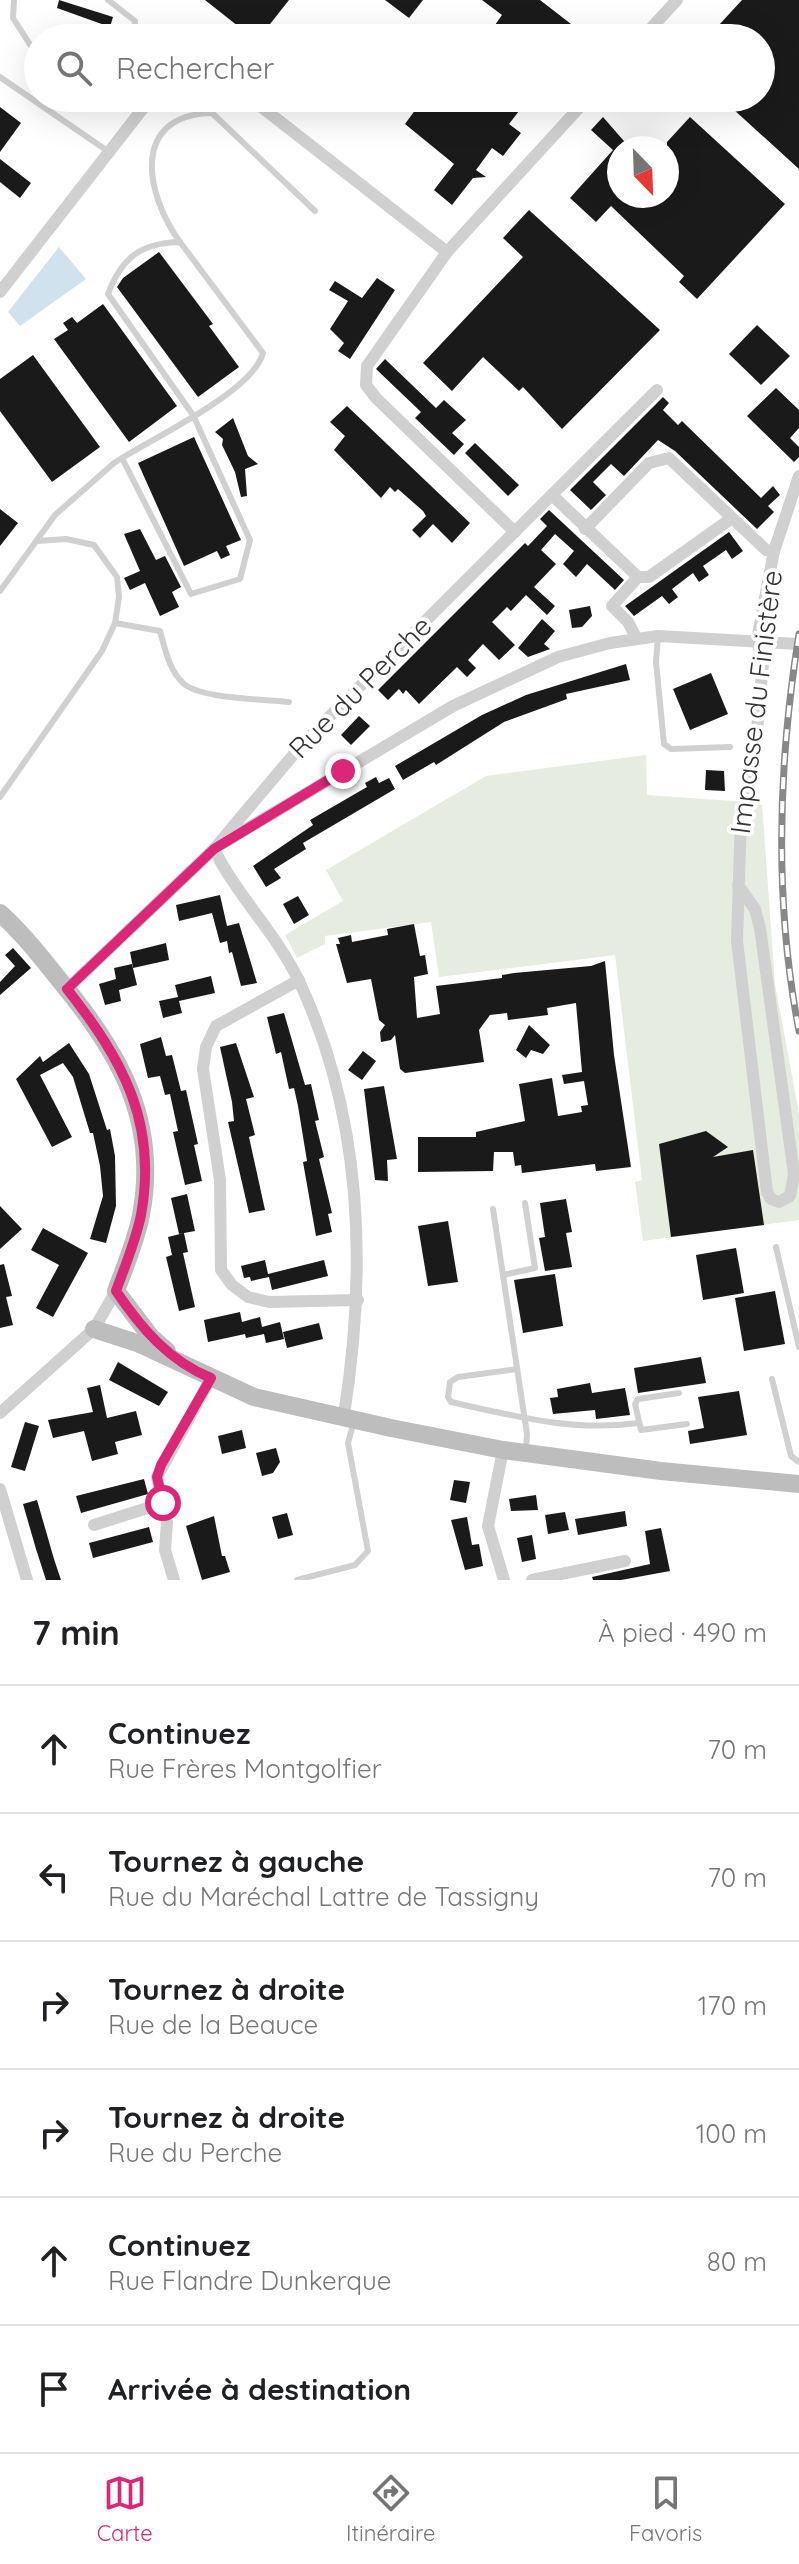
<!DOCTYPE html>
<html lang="fr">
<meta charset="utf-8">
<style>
:root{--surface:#fff;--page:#f2f2f2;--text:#202124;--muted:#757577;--line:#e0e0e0;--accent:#db2777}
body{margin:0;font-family:Quicksand,sans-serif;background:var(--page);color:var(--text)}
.compass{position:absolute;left:607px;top:136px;width:72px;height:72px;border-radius:50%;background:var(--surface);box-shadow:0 8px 32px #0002;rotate:157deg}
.stop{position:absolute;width:24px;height:24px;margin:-18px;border:6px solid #db2777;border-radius:50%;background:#fff}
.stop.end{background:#db2777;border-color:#fff;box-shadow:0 2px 8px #0008}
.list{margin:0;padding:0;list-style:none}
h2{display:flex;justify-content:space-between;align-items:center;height:104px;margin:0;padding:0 32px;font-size:34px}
h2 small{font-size:26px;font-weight:400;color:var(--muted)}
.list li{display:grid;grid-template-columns:52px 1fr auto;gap:24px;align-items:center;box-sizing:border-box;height:128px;padding:0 32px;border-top:2px solid var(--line)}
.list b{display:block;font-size:30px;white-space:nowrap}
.list p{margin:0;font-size:26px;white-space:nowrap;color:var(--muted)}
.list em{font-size:26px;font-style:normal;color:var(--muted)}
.icon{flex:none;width:44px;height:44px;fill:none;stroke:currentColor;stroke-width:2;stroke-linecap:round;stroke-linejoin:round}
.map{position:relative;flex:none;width:799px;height:1580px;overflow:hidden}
.search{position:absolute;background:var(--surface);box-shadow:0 8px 32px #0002;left:24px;right:24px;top:24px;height:88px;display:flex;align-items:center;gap:20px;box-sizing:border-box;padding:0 28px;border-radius:44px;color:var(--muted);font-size:30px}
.sheet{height:872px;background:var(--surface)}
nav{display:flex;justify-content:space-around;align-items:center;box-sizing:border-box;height:112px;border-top:2px solid var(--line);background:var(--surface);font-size:22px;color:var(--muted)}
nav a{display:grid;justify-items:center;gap:4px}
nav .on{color:var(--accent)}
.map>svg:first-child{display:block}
.green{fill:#e6ecdf}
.water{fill:#cfe2ee}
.building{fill:#1a1a1a}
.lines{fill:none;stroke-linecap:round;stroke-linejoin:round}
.lane{stroke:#d0d0d0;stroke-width:6}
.street{stroke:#d0d0d0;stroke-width:12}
.secondary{stroke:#bdbdbd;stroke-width:18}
.rail-casing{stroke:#888;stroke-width:7}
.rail{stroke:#fff;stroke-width:4;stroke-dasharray:12;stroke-linecap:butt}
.route{stroke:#db2777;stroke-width:10}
.labels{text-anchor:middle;stroke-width:8;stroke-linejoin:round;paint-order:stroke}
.street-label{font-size:28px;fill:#333;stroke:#fff}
</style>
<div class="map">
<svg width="799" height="1580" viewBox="0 0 799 1580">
<rect width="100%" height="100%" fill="#fff"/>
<path class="green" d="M646,755L647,795L762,803L775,984L799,1113V1220L643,1241L635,1182L642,1180L615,955L439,977L431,922L325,936V944L297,958L285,935L343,901L326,870L486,776Z"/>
<path class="water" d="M59,247L86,279L20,326L8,312Z"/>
<g class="building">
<path d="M59,0L113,17L110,27L57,8Z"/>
<path d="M205,0H289L259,38H253Z"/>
<path d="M385,0H423L409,18Z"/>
<path d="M482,0H540L580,31L574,38H486L502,15Z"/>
<path d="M742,0H799V169L721,98H761V38H707Z"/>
<path d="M424,98H529L509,124L521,133L503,156L492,148L476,170L486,177L473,178L452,205L434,190L454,164L405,124Z"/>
<path d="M0,107L21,123L0,152Z"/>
<path d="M603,117L630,148H619V196H667V142L690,117L785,204L697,299L679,282L684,276L611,206L596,222L570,198L613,150L591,130Z"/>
<path d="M0,159L31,183L20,198L0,182Z"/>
<path d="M529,210L660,330L562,429L523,387L519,391L483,357L452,391L423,363L523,257L503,238Z"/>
<path d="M159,252L213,324L209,326L239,367L198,397L117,287L123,278Z"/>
<path d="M377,278L395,290L350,359L338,351L344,343L330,329L348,301L329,290L335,281L362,298Z"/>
<path d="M103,304L177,406L129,442L54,339L68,330L63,323L72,317L77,323Z"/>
<path d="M757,325L790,356L761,385L729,354Z"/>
<path d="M33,355L100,447L52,482L0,411V379Z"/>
<path d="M385,359L436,408L444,400L466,420L452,433L464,444L454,455L415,418L421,412L376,369Z"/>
<path d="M776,388L799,410V428L790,438L799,447V457L794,462L747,416Z"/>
<path d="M663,397L669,403L663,410L678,425L682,421L761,498L773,486L780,495L768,506L774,512L757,529L675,451L658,440L624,476L611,464L593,482L606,495L591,510L570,490Z"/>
<path d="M347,406L470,523L452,543L433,524L420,538L412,530L426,516L423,511L398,489L395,492L390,487L381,498L334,450L345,436L330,422Z"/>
<path d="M233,418L248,456L258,464L245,469L247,496L241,497L235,472L222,445L223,439L215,432Z"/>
<path d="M194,437L241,540L226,546L230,555L221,559L217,551L184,566L138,463Z"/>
<path d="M475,443L519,485L508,496L465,453Z"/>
<path d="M0,509L18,523L0,546Z"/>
<path d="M549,510L624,580L615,590L587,564L576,577L563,564L574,551L555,534L541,550L556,564L534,587L555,606L547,615L526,595L511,611L507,607L492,622L515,645L499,660L483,644L468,660L476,668L467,677L457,667L419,704L406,690L403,694L399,689L388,700L378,690L525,543L528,546L547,526L540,519Z"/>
<path d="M140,529L156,560L165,556L181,587L172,592L179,607L160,616L145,583L130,590L124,578L140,571L124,534Z"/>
<path d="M729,532L743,551L732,559L726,550L703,566L709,575L699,582L693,573L672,589L678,597L669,604L662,596L634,616L625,606Z"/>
<path d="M590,606L592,616L582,627L572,628L569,610Z"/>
<path d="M542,619L555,631L544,644L550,649L528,657L518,648Z"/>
<path d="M626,664L630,680L566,694L567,699L504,722L436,765L434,762L403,780L395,766L482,715L526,695Z"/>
<path d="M711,673L728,714L690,730L673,689Z"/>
<path d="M359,716L370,726L351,745L341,735Z"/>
<path d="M706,770L724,771L725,791L705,790Z"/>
<path d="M376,777L379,783L389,778L395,789L303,843L306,849L274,869L281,878L266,887L253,866L313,825L310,820L367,787L365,783Z"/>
<path d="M220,895L227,926L239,923L257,983L241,986L232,952L229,953L227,941L220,943L212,913L179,921L176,905Z"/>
<path d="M298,896L309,915L294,924L283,904Z"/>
<path d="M414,924L420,956L425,955L428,974L414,977L417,1018L440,1014L436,986L502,978V975L514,973L591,966L605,961L614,1055L631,1167L596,1171L595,1164L522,1173L521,1165L515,1166L513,1152H494L493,1171L418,1172V1137H476V1132L525,1121L519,1084L552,1078L558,1116L582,1112L581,1106L588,1105L584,1081L564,1084L562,1075L582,1072L576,1003L547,1008L548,1015L508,1020L507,1013L490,1015L479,1030L484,1062L405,1073L400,1069L395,1035L391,1040L381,1042L380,1032L385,1025L379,1020L371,979L347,983L336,944H340L338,938L351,935L352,942L388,935L387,929Z"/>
<path d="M166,943L169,960L133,968L130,952Z"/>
<path d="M13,948L31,968L0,995V982L15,966L5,955Z"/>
<path d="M132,964L137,985L119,990L121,1001L105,1005L99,984L116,979L114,968Z"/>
<path d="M211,976L215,993L179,1001L182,1013L163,1018L159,1001L178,997L175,985Z"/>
<path d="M284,1013L305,1085L311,1084L319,1120L315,1121L324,1157L319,1159L332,1213L328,1214L332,1232L316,1236L303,1162L307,1161L298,1106L294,1088L289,1089L281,1052L276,1054L267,1017Z"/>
<path d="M529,1025L550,1045L543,1054L531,1050L526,1058L516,1050Z"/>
<path d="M161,1037L166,1056L172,1055L181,1091L186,1090L198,1144L194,1145L202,1181L185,1185L173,1132L178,1131L170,1094L165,1095L160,1076L148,1078L140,1044Z"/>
<path d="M69,1043L89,1074L107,1130L110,1129L115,1156L116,1206L106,1243L90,1239L103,1196L100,1166L93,1133H90L73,1077L63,1063L40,1075L72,1137L52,1147L16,1079L40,1056L43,1062Z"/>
<path d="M236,1043L254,1097L246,1099L255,1135L249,1137L265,1210L249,1213L228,1122L234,1121L232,1102L220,1047Z"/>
<path d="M363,1051L376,1061L362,1080L348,1070Z"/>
<path d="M384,1086L397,1159L387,1160L388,1181L375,1180L364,1089Z"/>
<path d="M706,1131L728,1147L713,1157L753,1150L764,1225L671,1237L659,1144Z"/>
<path d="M187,1194L195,1231L184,1233L188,1252L183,1253L195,1307L179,1311L166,1257L172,1255L168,1237L184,1233L179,1234L171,1198Z"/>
<path d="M566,1199L572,1232L566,1233L572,1267L545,1271L539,1238L545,1237L540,1203Z"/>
<path d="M0,1206L22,1229L0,1249Z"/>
<path d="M448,1221L458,1282L428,1286L418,1226Z"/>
<path d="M43,1228L88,1253L53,1317L36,1308L59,1265L31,1250Z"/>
<path d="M736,1248L744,1293L703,1300L696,1255Z"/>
<path d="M265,1260L268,1274L324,1260L328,1276L272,1290L269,1277L251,1281L250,1277L244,1278L241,1266Z"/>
<path d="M4,1264L12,1296L6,1297L13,1325L0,1328V1265Z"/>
<path d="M555,1274L563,1326L523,1333L514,1280Z"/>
<path d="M775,1291L785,1344L744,1351L735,1298Z"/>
<path d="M240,1312L242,1322L260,1317L262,1327L280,1322L284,1339L266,1343L264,1334L246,1338L245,1334L208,1342L204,1320Z"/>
<path d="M319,1323L323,1339L287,1348L283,1332Z"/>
<path d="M701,1357L706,1383L638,1393L634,1368Z"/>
<path d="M118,1362L168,1392L159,1406L109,1380Z"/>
<path d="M590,1383L592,1393L625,1388L630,1415L596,1419L595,1410L553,1414L550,1398L558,1397L557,1389Z"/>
<path d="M100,1385L107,1418L136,1411L142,1435L115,1442L118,1454L92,1461L84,1431L53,1438L48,1420L93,1412L87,1388Z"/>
<path d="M739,1391L747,1435L690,1444L688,1431L704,1428L698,1397Z"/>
<path d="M25,1422L39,1426L25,1471L11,1467Z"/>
<path d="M242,1430L246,1448L222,1454L218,1436Z"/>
<path d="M276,1448L280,1462L273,1473L262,1476L256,1453Z"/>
<path d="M144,1479L148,1494L81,1513L76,1496Z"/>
<path d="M454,1480L470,1482L466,1503L450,1500Z"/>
<path d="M536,1495L538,1510L511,1511L509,1499Z"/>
<path d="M37,1500L54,1559L61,1580H46L36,1549L23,1504Z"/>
<path d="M625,1511L627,1526L578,1535L575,1519Z"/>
<path d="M565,1512L569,1530L548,1534L545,1515Z"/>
<path d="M287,1513L293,1535L278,1539L272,1517Z"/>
<path d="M214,1516L222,1556H225L230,1572L202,1580L186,1526Z"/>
<path d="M467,1517L472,1545L479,1544L483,1566L465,1570L451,1520Z"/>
<path d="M149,1527L153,1542L93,1558L89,1543Z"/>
<path d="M661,1528L670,1571L621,1580H593L592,1577L650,1564L645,1531Z"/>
<path d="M532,1535L536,1559L522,1562L517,1538Z"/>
</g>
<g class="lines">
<g class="lane">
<path d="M14,0L13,18L38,57"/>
<path d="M108,0L135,21L134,38"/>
<path d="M0,77L109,152"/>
<path d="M180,242C145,194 130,115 212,113L315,211"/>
<path d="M0,591L55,515L114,463L122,458C157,436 253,391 263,353L180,242C141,243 122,257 108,294L193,415L250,540L240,579L191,594L122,458"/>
<path d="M115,623L160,631C165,649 169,670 183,683C199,699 265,699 289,702"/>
<path d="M658,636L656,662L664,744L671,749L730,747"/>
<path d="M0,797L102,651L115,623L119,597L117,577L94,545L66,539L37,541"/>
<path d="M493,1209L527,1434L526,1449"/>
<path d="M776,1247L799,1347"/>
<path d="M503,1275L535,1268L525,1203"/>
<path d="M517,1369L458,1377L450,1382L448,1397L451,1402C514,1416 573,1432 638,1423"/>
<path d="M772,1379L791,1456L799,1462"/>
<path d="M679,1393L638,1399L635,1404L641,1430L687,1424"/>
<path d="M297,1580L355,1565L368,1551L348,1443L354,1421"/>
</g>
<g class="street">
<path d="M642,38L677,0"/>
<path d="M250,98L447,252"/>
<path d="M0,292L151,98"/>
<path d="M552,495L638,577H649L732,518"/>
<path d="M585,529L649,463L669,458L766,550L774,551"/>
<path d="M515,532L376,398L366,385L367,366L447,252L588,98"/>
<path d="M637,639L628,622L612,606L638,577"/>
<path d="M223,843L453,706L558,657L610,643L658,636L799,644"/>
<path d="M214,849C237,896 276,933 299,981C363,1117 367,1269 344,1415"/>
<path d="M738,885L755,909L760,928L794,1174L790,1196L779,1202L771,1199L767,1192L737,941L741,817L756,742L763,663L757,640L774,551L799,476"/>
<path d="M299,980L216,1026L206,1047L203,1069L220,1180L221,1270L232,1285L248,1297L269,1302L358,1300"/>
<path d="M67,989L214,849L305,741L657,390"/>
<path d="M0,1413L94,1329L116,1291"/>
<path d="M503,1450L488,1526L504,1580"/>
<path d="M0,1489L27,1580"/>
<path d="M94,1525L163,1503"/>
<path d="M174,1580L165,1550L167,1522L157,1477L211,1378"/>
<path d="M532,1580L625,1561"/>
</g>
<g class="secondary">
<path d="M0,913C23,934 42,958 61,982C119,1052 159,1121 141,1215C136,1241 125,1266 116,1291L151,1337L167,1351"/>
<path d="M94,1329L140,1344L254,1397L391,1428L503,1450L661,1471L799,1484"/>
</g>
<defs>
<path id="rail" d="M799,634C778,765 774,901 799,1031"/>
</defs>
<use href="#rail" class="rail-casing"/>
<use href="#rail" class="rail"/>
</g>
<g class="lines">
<path class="route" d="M163,1503L157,1477L161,1465L211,1378C169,1361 141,1328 116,1291C125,1266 136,1240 141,1215C158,1122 122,1059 67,989L214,849L343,771"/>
</g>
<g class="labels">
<g class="street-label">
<text transform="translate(360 687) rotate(-45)" y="10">Rue du Perche</text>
<text transform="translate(756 702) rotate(-83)" y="10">Impasse du Finistère</text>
</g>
</g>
</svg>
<svg class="compass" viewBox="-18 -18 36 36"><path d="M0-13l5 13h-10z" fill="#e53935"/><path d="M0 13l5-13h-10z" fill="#757577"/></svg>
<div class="stop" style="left:163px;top:1503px"></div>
<div class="stop end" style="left:343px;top:771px"></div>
<div class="search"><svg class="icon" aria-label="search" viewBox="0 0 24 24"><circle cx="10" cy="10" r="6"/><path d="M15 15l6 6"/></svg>Rechercher</div>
</div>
<section class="sheet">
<h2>7 min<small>À pied · 490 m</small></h2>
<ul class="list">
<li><svg class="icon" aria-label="ahead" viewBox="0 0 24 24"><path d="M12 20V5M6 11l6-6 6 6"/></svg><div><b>Continuez</b><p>Rue Frères Montgolfier</p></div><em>70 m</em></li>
<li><svg class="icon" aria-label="left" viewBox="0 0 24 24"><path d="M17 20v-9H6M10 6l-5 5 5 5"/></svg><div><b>Tournez à gauche</b><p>Rue du Maréchal Lattre de Tassigny</p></div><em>70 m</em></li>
<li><svg class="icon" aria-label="right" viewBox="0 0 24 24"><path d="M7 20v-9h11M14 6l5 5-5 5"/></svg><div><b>Tournez à droite</b><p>Rue de la Beauce</p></div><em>170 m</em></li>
<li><svg class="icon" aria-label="right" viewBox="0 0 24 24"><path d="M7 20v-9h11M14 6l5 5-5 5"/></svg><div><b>Tournez à droite</b><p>Rue du Perche</p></div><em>100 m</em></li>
<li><svg class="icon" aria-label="ahead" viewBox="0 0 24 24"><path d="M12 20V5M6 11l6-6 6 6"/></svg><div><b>Continuez</b><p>Rue Flandre Dunkerque</p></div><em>80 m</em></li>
<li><svg class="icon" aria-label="arrive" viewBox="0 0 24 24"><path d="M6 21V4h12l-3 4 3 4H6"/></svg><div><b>Arrivée à destination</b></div></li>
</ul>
</section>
<nav>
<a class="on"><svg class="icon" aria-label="map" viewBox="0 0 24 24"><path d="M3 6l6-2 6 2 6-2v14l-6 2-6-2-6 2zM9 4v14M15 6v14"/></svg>Carte</a>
<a><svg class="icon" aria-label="directions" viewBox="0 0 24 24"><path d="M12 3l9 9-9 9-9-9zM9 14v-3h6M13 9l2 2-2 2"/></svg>Itinéraire</a>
<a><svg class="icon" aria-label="saved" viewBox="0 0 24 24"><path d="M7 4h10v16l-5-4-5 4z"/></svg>Favoris</a>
</nav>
